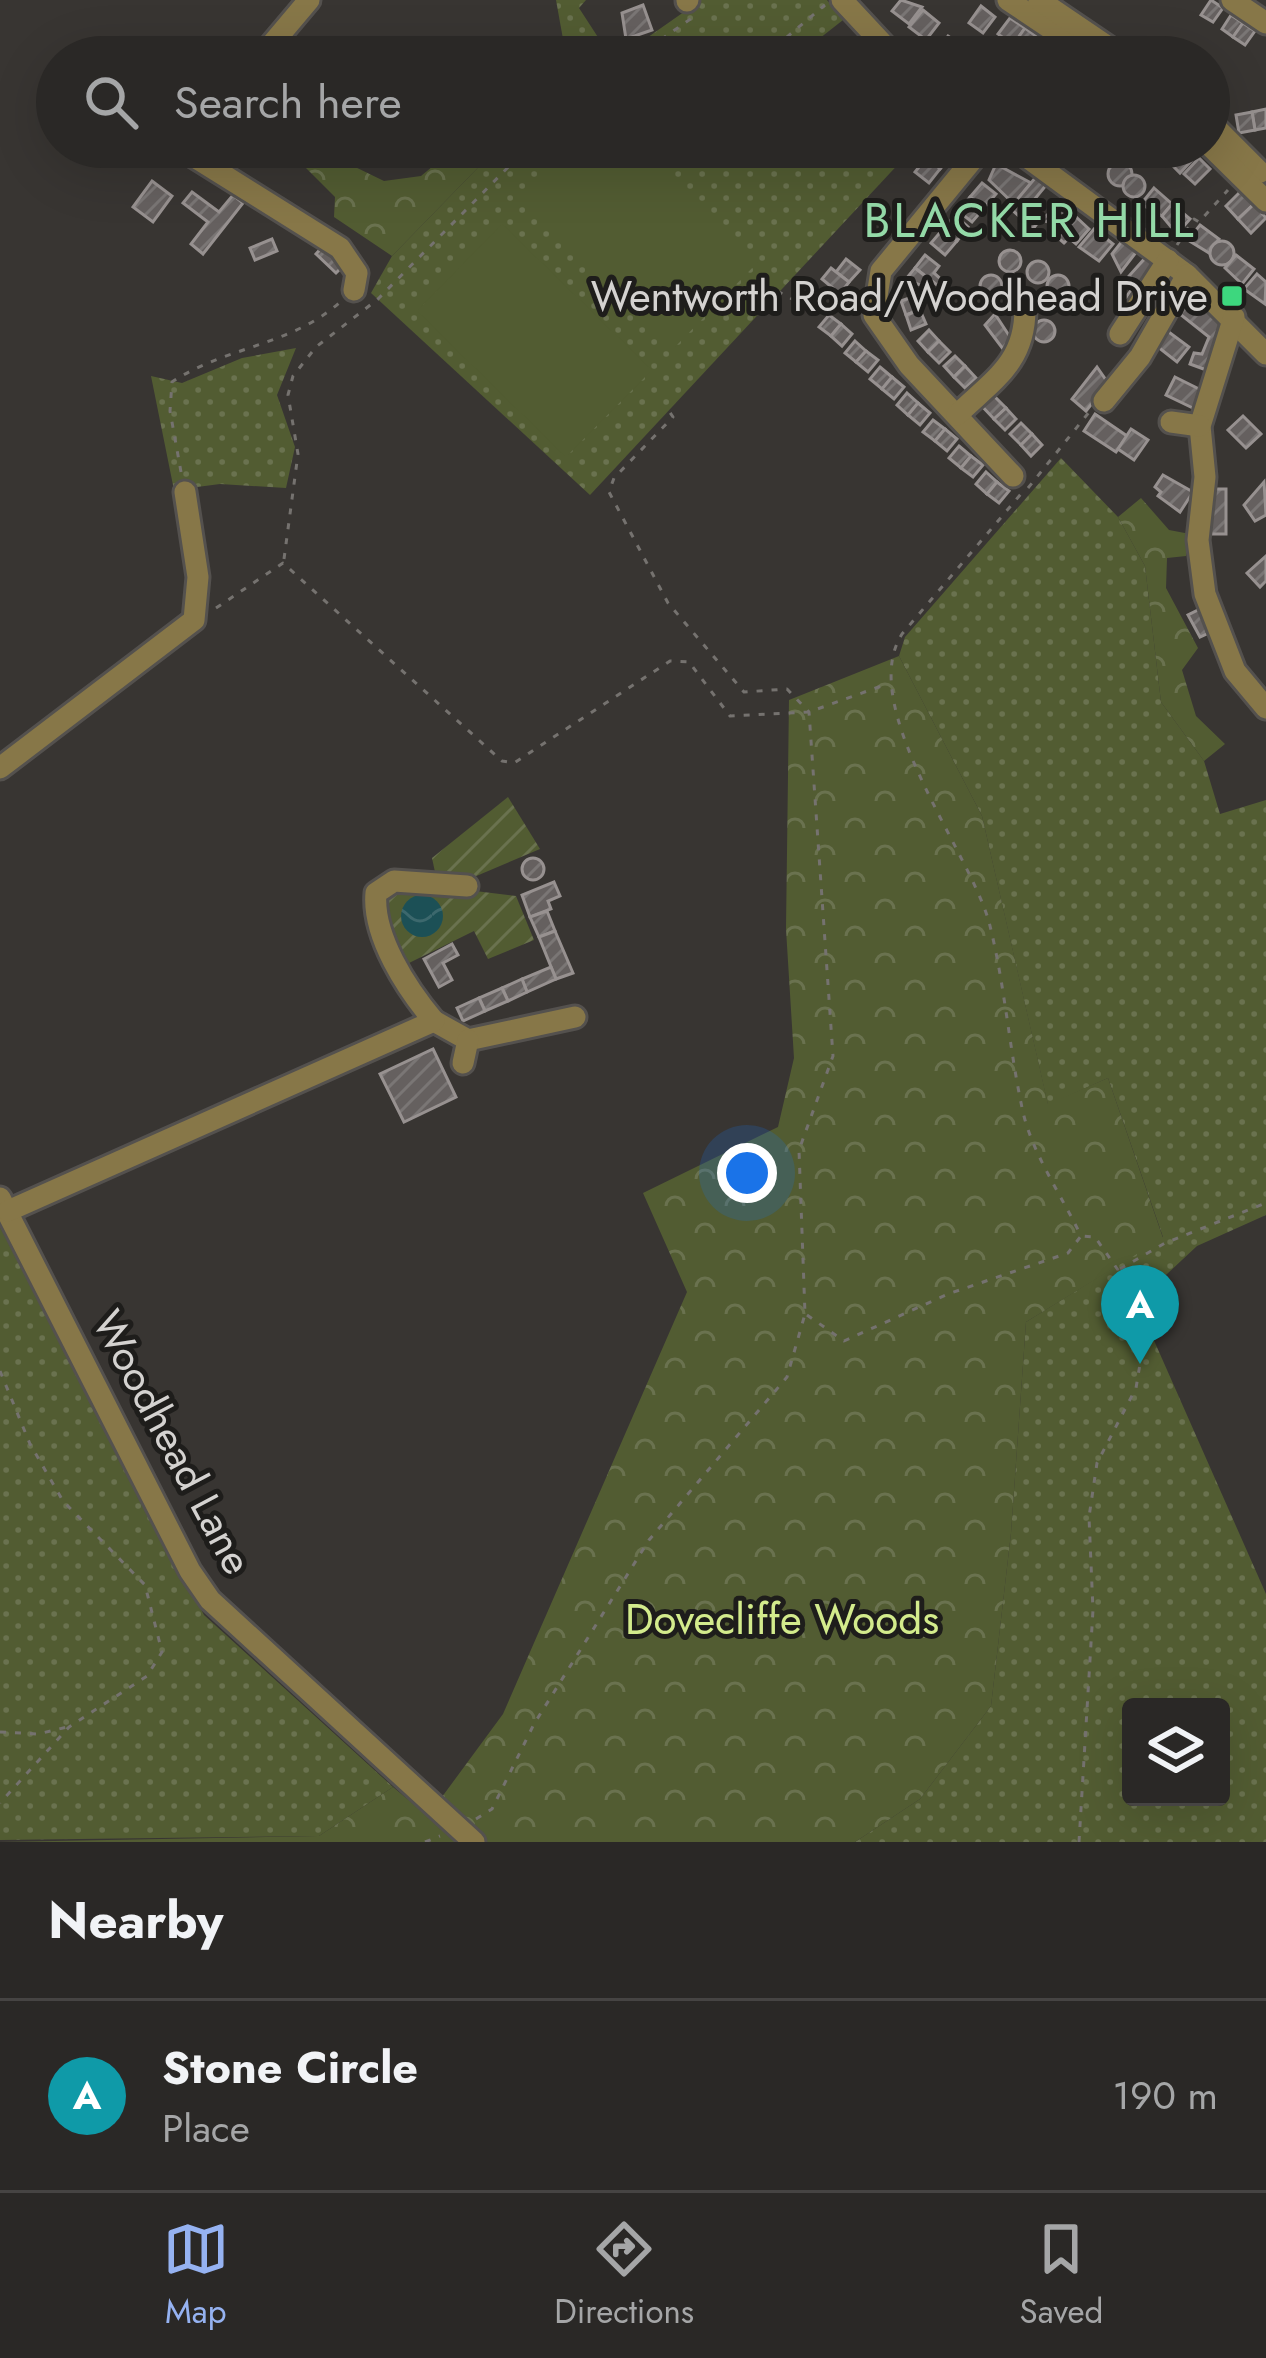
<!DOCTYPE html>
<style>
:root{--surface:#2a2826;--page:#32302e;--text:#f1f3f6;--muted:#a5a6a7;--line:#464443;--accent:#95b2f1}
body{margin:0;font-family:Jost,sans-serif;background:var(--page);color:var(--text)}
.controls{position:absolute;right:36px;bottom:36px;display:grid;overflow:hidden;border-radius:12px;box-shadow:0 12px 48px #0002}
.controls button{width:108px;height:108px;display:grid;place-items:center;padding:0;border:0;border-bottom:3px solid var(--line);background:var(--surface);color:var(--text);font:60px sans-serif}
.you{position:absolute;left:747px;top:1173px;width:42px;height:42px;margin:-30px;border:9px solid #fff;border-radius:50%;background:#1a73e8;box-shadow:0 0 0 18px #1a73e833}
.badge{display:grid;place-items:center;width:78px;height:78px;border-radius:50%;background:var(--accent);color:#fff;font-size:39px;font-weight:700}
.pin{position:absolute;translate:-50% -99px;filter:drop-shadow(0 3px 6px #0008)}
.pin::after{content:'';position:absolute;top:63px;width:42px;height:36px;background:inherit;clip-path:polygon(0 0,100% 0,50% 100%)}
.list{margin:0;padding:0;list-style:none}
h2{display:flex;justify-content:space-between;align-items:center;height:156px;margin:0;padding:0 48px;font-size:51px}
h2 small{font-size:39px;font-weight:400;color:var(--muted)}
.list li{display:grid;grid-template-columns:78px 1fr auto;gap:36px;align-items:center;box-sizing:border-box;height:192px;padding:0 48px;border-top:3px solid var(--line)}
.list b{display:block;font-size:45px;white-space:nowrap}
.list p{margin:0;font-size:39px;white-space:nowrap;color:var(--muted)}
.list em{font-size:39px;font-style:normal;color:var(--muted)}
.icon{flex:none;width:66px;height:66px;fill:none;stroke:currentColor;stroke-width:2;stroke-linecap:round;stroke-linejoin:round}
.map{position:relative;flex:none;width:1266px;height:1842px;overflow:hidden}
.search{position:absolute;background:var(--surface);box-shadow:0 12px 48px #0002;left:36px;right:36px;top:36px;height:132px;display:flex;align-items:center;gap:30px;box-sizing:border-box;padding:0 42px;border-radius:66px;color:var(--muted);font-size:45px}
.sheet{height:348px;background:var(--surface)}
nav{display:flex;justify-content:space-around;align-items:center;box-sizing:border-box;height:168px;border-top:3px solid var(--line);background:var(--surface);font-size:33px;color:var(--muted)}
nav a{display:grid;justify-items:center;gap:6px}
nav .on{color:var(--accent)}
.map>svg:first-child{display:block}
.grass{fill:url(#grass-dots);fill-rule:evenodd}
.forest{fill:url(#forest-crowns)}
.garden{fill:url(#garden-furrows)}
.pitch{fill:#525c32}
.water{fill:url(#water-waves)}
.building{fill:url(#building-hatch);stroke:#979190;stroke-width:3}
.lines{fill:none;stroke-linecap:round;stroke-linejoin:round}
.minor-casing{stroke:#54514e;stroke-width:27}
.path{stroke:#75726f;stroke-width:3;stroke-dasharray:6 9;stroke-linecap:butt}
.minor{stroke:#877748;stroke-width:21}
.poi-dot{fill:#3dd77e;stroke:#1e1d1b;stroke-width:4.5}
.labels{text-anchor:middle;stroke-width:10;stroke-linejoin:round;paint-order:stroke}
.poi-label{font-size:42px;fill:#d4d2d0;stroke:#1e1d1b;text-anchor:end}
.street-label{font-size:42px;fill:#d4d2d0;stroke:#1e1d1b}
.park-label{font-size:42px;fill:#d3eb8c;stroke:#1e1d1b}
.quarter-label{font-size:48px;letter-spacing:3px;fill:#94daa8;stroke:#1e1d1b}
</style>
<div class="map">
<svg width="1266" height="1842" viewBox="0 0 1266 1842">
<defs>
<pattern id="grass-dots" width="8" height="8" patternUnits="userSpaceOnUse" patternTransform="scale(3)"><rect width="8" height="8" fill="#525c32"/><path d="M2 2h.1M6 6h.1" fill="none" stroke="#6a724f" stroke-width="1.8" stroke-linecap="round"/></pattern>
<pattern id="forest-crowns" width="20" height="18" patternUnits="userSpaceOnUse" patternTransform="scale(3)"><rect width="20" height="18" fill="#525c32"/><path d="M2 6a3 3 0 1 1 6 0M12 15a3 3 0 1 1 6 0" fill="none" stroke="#6a724f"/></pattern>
<pattern id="garden-furrows" width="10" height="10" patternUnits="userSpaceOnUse" patternTransform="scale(3)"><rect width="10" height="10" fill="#525c32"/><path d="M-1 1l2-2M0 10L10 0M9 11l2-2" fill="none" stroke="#6a724f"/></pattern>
<pattern id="water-waves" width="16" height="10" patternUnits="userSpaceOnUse" patternTransform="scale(3)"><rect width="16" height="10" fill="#1c5056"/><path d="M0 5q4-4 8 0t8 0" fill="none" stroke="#3c686d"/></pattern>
<pattern id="building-hatch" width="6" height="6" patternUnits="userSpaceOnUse" patternTransform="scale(3)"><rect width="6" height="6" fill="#65605f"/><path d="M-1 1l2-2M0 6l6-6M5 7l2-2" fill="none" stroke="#7a7675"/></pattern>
</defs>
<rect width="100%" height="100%" fill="#383532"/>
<g class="grass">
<path d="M556,0H586L579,8L605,48L641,42L701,0H827L843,20L801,53L803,57H557L563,39Z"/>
<path d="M498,147H896L904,158L590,495L371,293L392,256Z"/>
<path d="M296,348L277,395L295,447L286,488L220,484L174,490L151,376L182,383L242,358Z"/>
<path d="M1061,458L1118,517L1145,566L1161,702L1204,761L1220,814L1266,800V1215L1197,1246L1137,1302L1266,1594V1842H855L920,1799L991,1706L1011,1533L1026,1322L1163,1237L1108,1078L1048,1105L982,816L899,656L905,637ZM1131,1707H1221V1797H1131Z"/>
<path d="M0,1227L204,1615L393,1787L319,1836L0,1840Z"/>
</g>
<g class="forest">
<path d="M303,147H314L384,181L421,176L456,147H498L392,256L334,217L335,197L298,160Z"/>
<path d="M1141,498L1169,530L1190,534L1186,556L1167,558L1166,588L1198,648L1182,670L1196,716L1225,744L1204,761L1161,702L1145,566L1118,517Z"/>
<path d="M899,656L982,816L1048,1104L1108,1078L1163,1238L1026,1322L1011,1533L991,1706L920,1799L855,1842H0L319,1836L393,1787L423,1812L439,1801L503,1714L687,1292L643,1193L778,1127L794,1058L786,929L789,700Z"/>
</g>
<g class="garden">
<path d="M508,797L540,849L474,877L435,872L432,858Z"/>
<path d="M410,883L516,896L534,940L488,959L474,931L409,963L381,914L388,890Z"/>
</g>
<g class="pitch">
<path d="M579,147H642L759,261L674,348L524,202Z"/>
<path d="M502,224L652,370L566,457L417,311Z"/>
</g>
<circle class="water" cx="422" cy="916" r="21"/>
<g class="building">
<path d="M901,0L922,7L909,24L892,11Z"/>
<path d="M1211,0L1223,8L1213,22L1201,15Z"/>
<path d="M643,5L652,30L626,39L622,13Z"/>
<path d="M981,6L995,17L983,33L969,23Z"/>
<path d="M923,10L939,23L926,40L909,27Z"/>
<path d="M1231,15L1243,23L1233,37L1222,29Z"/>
<path d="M1010,18L1025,28L1013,45L998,34Z"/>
<path d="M1243,23L1255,31L1245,45L1233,37Z"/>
<path d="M1025,28L1040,39L1027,56L1013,45Z"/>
<path d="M948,36L965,48L958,57L936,53Z"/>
<path d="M845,39L860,57H827L820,49L831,41L836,47Z"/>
<path d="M1266,109V128L1255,130L1252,112Z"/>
<path d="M1252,112L1255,130L1239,133L1236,115Z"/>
<path d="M936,147L952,155L940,169L927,157Z"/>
<path d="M1183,147L1195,157L1180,173L1169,162Z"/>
<path d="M927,157L940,169L929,183L915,172Z"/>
<path d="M1199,158L1210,169L1195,184L1184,174Z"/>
<circle cx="1120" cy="174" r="12"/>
<path d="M996,164L1031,183L1014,204L989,180Z"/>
<circle cx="1134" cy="186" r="11"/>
<path d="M1036,177L1047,184L1029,206L1042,217L1033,229L1010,208Z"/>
<path d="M152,181L172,196L153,222L133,207Z"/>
<path d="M982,183L996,194L984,208L970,197Z"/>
<path d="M1154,188L1172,204L1162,216L1141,204Z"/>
<path d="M1241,191L1254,204L1238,219L1226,206Z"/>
<path d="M192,192L219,212L233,195L243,203L203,254L191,244L208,222L183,203Z"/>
<path d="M970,197L984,208L972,222L958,211Z"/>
<path d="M1065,198L1077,207L1062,227L1042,220Z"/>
<path d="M1172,204L1190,219L1177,234L1162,216Z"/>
<path d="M1254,204L1266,218L1251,233L1238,219Z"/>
<path d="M955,215L968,227L957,241L943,229Z"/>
<path d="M1074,215L1089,229L1076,244L1069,238L1064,243L1056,236Z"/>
<path d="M1200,225L1219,239L1209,253L1188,240Z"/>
<path d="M943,229L957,241L945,255L931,243Z"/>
<path d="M1094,229L1113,244L1099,261L1079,247Z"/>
<path d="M272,239L277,251L255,260L250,248Z"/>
<path d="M1123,240L1137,251L1121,272L1112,254Z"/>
<circle cx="1222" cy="253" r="12"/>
<path d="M325,244L346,263L336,273L316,254Z"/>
<circle cx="1010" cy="261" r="11"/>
<path d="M925,255L939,266L934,273L942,280L937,285L915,268Z"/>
<path d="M1236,255L1254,269L1242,284L1225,268Z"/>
<path d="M1145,258L1158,269L1135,303L1126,297L1137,283L1129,276Z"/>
<path d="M846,259L860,270L849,282L836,272Z"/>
<circle cx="1038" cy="272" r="11"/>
<path d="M831,268L849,282L840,294L822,279Z"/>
<path d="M915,268L934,283L929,289L906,279Z"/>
<path d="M1257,274L1266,282L1265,304L1244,289Z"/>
<circle cx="991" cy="286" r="11"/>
<circle cx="1058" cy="286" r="11"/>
<path d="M1182,290L1222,324L1209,371L1190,364L1194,353L1202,354L1209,337L1171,307Z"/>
<path d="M915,296L920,310L906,315L901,301Z"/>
<path d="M920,310L926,324L911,330L906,315Z"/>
<path d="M995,314L1012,340L1003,349L985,325Z"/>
<path d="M829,315L841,324L831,336L819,327Z"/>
<circle cx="1044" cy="331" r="11"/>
<path d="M841,324L852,334L842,346L831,336Z"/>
<path d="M1162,327L1189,347L1177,362L1153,343Z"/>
<path d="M929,330L939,341L928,352L918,341Z"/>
<path d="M855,341L866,351L856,362L845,353Z"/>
<path d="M939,341L950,352L939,363L928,352Z"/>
<path d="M866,351L878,360L868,372L856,362Z"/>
<path d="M955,356L965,366L954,377L944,366Z"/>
<path d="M965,366L976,378L965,388L954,377Z"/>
<path d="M880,367L892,377L882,389L870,379Z"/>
<path d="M1097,367L1108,383L1086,411L1072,399Z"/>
<path d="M892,377L904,387L894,399L882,389Z"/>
<path d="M1175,377L1205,392L1199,411L1166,395Z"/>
<path d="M990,392L1006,408L994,419L979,403Z"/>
<path d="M907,393L918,403L908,415L897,405Z"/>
<path d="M918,403L930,413L920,425L908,415Z"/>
<path d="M1006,408L1016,419L1005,430L994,419Z"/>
<path d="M1095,414L1127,436L1116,452L1084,431Z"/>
<path d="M1243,416L1261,434L1246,448L1228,430Z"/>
<path d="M933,420L945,429L935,441L923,432Z"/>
<path d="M1021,423L1032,434L1021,445L1010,434Z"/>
<path d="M945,429L957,439L947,451L935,441Z"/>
<path d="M1131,429L1148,440L1134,460L1118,449Z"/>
<path d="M1032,434L1042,445L1031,456L1021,445Z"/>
<path d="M959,446L971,456L961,468L949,458Z"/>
<path d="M971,456L983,465L973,477L961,468Z"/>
<path d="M986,472L997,482L987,494L976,484Z"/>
<path d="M1163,475L1193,492L1180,512L1158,496L1161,492L1155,487Z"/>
<path d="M997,482L1009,491L999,503L987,494Z"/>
<path d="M1264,482L1266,515L1255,521L1244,505Z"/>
<path d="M1207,489H1226V534H1203Z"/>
<path d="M1266,556V581L1260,587L1247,573Z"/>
<path d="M1202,608L1213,631L1200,637L1188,615Z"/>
<circle cx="533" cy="869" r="11"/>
<path d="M554,882L560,896L548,901L551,909L530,917L522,895Z"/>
<path d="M547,911L555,931L539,937L530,917Z"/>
<path d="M555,931L573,973L556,979L539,937Z"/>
<path d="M452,944L458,955L443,963L452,980L439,987L424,959Z"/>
<path d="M551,967L556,979L527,992L522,979Z"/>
<path d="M522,979L527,992L508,1001L502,988Z"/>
<path d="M502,988L508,1001L485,1011L479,998Z"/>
<path d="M479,998L485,1011L463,1021L457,1008Z"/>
<path d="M433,1049L456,1097L404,1122L380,1074Z"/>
</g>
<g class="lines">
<defs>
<g id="minor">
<path d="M842,0L895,57"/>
<path d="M1008,0L1093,57"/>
<path d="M1039,0L1123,57"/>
<path d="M1232,0L1266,23"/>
<path d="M687,1L688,0"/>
<path d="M261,57L309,0"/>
<path d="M1209,121L1260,172"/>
<path d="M1209,145L1266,201"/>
<path d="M199,147L193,156L340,248L357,273L354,290"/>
<path d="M983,147L881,271L874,315L909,365L1013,476"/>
<path d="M1013,147L1187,275L1266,354"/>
<path d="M1234,317L1200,426L1205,477L1198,540L1205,594L1235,671L1266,708"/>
<path d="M1120,334L1168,260"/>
<path d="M1104,401L1140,357L1187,275"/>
<path d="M957,415C993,380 1025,363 1025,309"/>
<path d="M1171,422L1200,426"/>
<path d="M0,768L194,620L198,577L185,492"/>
<path d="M434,1021L468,1040L575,1017"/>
<path d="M463,1063L468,1040"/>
<path d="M0,1198L190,1571L210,1600L474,1842"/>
<path d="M8,1211L434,1021C407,989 372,936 376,893L394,881L467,886"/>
</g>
</defs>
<use href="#minor" class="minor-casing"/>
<g class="path">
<path d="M775,47L825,5"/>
<path d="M620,57L653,45L692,18"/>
<path d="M241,147L247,169"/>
<path d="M1177,245L1194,219L1199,222L1228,190"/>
<path d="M777,291L809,308L860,306"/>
<path d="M181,472L170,411L172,382C224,347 290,346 339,303"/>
<path d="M1028,488L1090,411"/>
<path d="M284,559L298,454L288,395L293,376L316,347L378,299L528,147"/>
<path d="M216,608L283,563L502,761L514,763L670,661L689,662L730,716L809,712L887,684"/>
<path d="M1120,1269L1165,1243L1266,1203"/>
<path d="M807,1315L844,1341L948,1294L1068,1253L1081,1236C1063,1198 1032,1153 1023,1112C1009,1049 1005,984 989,922C969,850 856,706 902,634L1026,488"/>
<path d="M0,1371L30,1444L63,1501L145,1585L162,1652L147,1676L69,1727L0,1803"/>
<path d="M0,1732L38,1734L67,1727"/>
<path d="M476,1819L492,1809L534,1724L649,1540L787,1377L805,1314L799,1150L833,1056L809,712L787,689L744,692L668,603L609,492L614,478L673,417L667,408"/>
<path d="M425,1842L440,1836"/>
<path d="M1079,1842L1093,1610L1089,1517L1097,1463L1136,1388L1140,1364L1118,1270L1095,1237L1082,1236"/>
</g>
<use href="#minor" class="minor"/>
</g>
<rect class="poi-dot" x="1220" y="284" width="24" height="24" rx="6"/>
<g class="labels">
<g class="poi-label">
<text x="1208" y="311">Wentworth Road/Woodhead Drive</text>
</g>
<g class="street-label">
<text transform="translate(173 1442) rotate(62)" y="15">Woodhead Lane</text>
</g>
<g class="park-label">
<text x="782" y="1634">Dovecliffe Woods</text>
</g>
<g class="quarter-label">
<text x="1030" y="237">BLACKER HILL</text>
</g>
</g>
</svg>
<div class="controls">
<button><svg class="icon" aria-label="layers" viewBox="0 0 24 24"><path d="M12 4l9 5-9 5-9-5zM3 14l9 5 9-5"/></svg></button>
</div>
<div class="you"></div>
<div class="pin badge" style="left:1140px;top:1364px;background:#0f9aa8">A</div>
<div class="search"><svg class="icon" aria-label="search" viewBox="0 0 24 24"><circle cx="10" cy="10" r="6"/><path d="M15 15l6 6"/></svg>Search here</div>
</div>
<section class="sheet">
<h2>Nearby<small></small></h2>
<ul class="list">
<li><span class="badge" style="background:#0f9aa8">A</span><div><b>Stone Circle</b><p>Place</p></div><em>190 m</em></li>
</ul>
</section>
<nav>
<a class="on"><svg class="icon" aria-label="map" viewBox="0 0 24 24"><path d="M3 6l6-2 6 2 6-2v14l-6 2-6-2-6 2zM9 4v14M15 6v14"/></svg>Map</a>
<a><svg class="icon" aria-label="directions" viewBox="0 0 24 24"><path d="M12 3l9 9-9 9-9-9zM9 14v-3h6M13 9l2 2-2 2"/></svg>Directions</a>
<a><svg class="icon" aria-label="saved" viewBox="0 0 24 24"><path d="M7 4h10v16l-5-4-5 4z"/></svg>Saved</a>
</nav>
